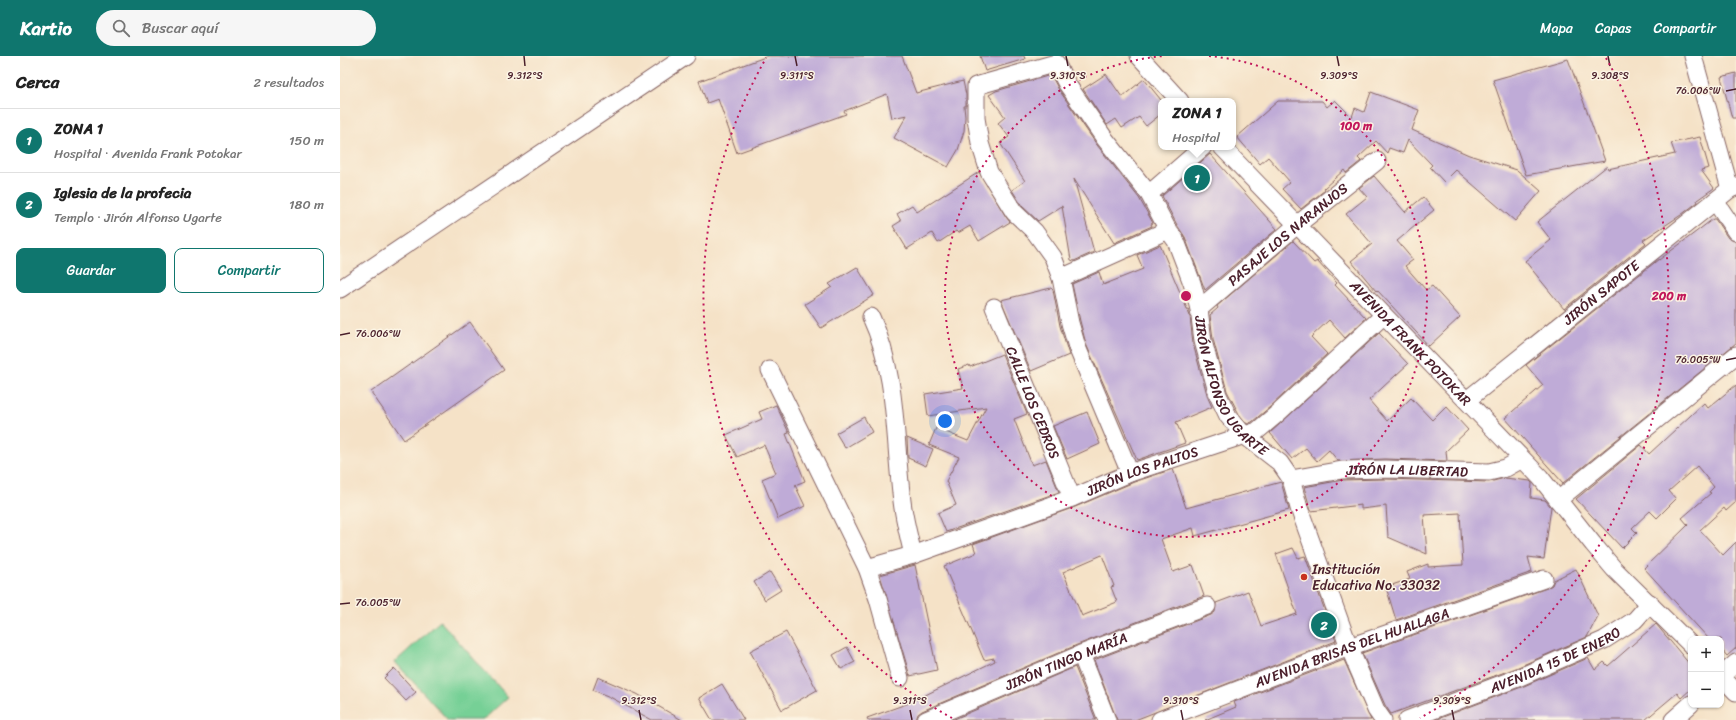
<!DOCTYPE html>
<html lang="es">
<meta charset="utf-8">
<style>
:root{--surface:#fff;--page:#f6f6f6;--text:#222;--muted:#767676;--line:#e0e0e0;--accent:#0f766e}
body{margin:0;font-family:Sriracha,sans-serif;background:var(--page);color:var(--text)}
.controls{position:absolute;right:12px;bottom:12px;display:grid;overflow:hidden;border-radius:8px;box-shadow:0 1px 3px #0004}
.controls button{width:36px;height:36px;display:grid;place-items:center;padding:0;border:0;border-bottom:1px solid var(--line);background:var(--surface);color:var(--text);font:20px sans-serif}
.you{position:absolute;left:605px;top:365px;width:14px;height:14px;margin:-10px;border:3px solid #fff;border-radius:50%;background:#1a73e8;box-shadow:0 0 0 6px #1a73e833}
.badge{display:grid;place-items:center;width:26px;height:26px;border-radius:50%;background:var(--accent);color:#fff;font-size:13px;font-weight:700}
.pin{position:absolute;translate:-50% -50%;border:2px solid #fff;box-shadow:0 1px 4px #0006}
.popup{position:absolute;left:818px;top:42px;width:78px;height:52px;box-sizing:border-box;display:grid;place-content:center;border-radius:8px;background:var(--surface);filter:drop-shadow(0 1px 3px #0005);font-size:13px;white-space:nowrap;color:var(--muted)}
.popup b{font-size:15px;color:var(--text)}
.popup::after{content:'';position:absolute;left:50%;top:100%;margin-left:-8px;border:8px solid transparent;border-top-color:var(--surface)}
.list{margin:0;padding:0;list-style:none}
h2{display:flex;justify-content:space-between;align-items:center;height:52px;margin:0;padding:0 16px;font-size:17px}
h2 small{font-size:13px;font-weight:400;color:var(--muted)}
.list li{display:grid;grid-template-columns:26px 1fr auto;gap:12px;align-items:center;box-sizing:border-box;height:64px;padding:0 16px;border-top:1px solid var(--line)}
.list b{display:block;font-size:15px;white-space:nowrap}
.list p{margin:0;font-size:13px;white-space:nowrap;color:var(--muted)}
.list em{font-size:13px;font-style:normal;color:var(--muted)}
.actions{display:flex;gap:8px;padding:12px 16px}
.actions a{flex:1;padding:9px 0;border:1px solid var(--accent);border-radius:8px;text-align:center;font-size:14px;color:var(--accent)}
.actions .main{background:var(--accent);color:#fff}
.icon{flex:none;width:22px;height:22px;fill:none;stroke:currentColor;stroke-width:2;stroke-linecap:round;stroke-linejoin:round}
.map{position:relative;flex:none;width:1396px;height:664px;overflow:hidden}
header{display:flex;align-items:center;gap:24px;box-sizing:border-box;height:56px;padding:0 20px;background:var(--accent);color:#fff}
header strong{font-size:19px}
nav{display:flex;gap:22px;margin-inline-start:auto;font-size:14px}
.search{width:280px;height:36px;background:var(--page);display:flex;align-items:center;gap:10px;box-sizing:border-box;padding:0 14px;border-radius:22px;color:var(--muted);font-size:15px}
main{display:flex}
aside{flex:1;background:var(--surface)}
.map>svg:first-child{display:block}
.green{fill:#76d096;stroke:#607860}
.building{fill:#bfabd7;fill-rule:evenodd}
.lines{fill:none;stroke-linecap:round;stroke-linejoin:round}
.minor-casing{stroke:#866362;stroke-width:19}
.minor{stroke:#fff;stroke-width:17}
.ticks{fill:none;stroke:#4a1f2b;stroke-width:1.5}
.ring{fill:none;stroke:#c2185b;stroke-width:2;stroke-dasharray:2 4}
.poi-dot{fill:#c8321e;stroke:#fcf5e5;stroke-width:1.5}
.labels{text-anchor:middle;stroke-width:3;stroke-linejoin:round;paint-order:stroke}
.street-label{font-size:14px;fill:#4a1f2b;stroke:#fcf5e5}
.poi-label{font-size:14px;fill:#4a1f2b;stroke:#fcf5e5;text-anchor:start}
.ticks-label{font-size:10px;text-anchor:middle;fill:#4a1f2b;stroke:#fcf5e5;stroke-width:3;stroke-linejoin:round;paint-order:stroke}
.centre{fill:#c2185b;stroke:#fcf5e5;stroke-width:2}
.ring-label{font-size:12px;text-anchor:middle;font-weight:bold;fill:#c2185b;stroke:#fcf5e5;stroke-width:3;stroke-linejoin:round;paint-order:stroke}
</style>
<header>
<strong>Kartio</strong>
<div class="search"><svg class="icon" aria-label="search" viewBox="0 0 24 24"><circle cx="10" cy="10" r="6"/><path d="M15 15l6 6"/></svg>Buscar aquí</div>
<nav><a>Mapa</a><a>Capas</a><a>Compartir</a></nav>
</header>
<main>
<aside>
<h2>Cerca<small>2 resultados</small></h2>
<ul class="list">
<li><span class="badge">1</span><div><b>ZONA 1</b><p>Hospital · Avenida Frank Potokar</p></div><em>150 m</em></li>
<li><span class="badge">2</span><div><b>Iglesia de la profecia</b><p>Templo · Jirón Alfonso Ugarte</p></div><em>180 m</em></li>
</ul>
<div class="actions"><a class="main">Guardar</a><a>Compartir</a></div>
</aside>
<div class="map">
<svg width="1396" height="664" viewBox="0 0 1396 664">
<rect width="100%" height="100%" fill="#fcf5e5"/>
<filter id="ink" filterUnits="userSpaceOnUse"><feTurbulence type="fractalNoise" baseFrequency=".025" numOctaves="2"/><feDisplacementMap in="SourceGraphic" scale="8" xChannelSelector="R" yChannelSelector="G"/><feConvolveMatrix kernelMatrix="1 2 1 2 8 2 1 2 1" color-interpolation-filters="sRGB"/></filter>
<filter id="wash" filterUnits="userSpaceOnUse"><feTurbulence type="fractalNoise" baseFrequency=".012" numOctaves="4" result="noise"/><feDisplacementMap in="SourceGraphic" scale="16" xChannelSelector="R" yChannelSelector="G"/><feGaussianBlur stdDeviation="0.9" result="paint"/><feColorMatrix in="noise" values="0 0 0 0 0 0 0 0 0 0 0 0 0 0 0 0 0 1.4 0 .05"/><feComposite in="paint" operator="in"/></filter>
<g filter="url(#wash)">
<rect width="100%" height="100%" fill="#f5e2c7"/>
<path class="green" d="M100,565L168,641L143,664H108L55,606Z"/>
<g id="blocks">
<g class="building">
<path d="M428,0H562L576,37L623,25L626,39V50H624L625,61L624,75L618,94L608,111L554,82L567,59L552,62L547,38L504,55L506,58L397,97L378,43L367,47L359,25Z"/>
<path d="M640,0H684L685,3L645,15Z"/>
<path d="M1228,3L1265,105L1186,119L1153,24Z"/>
<path d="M1396,17V62H1392L1381,21Z"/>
<path d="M766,18L782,41L804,23L821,44V58L806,70L799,61L782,72L776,63L767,69L743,33Z"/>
<path d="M711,19L719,34L757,89L799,142L813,167L811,168L812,170L774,187L734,123L754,196L734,205L731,204L722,150L698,165L682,150L672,134L685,125L660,87L669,81L658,67L665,61L649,39L656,35Z"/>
<path d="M1031,36L1079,54L1072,74L1129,99L1177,114L1201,135L1175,165L1116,114L1104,126L1090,111L1092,109L1068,84L1063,97L1049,92L1047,97L1036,85L1018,102L1021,105L1006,117L1004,114L984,132L985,134L961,153L942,133L950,126L928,101L920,108L897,81L938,45H982L987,51L995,44L1012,61L1015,52L1024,56Z"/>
<path d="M1360,81L1369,112L1361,114L1374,132L1357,144L1358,146L1341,159L1303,184L1306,187L1224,253L1185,205L1211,184L1197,166L1267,110L1268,113L1335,98L1331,87Z"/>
<path d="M870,98L937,173L865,234L845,181L837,169L822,140Z"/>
<path d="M639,116L666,161L670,166L639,185L630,170L618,177L616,175L598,187L592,177L567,193L553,170L561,165L557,158L572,149L577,156Z"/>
<path d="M1034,120L1065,156L1083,141L1094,154L1057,185L1073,204L1065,210L1086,234L1092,230L1120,261L1089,290L1037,234L1036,235L1011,205L1032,188L1006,158L1027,141L1019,132Z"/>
<path d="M1373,163H1375L1388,182L1396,186V287L1223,427L1165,362L1203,329L1186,309L1319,203V204Z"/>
<path d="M953,185L974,207L977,205L997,227L995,229L1026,262L1005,282L989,264L971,281L987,298L930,351L912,366L907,368L899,358L887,335L873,283L870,259L878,252L877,250Z"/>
<path d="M820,189L850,260L853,288L868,342L872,351L836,366L845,387L797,404L746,288L740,265L732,228L759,216L763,229L803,213L797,199Z"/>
<path d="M517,211L534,239L481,272L465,248L492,231L489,228Z"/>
<path d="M711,232L713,234L720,270L729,299L691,315L661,244Z"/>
<path d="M130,266L164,314L64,384L31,336Z"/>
<path d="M1039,277L1068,308L1029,344L1047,365L1071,342L1092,364L1106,350L1128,374L1106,395L1107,405L1045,403L998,405L989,394L977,405L966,392L952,403L930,377Z"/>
<path d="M662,298L687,358L674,363L692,409L706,404L719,436L606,476L598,457L616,449L606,425L619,401L589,389L596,372L628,385L646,351L588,360L585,338L623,332L618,313L629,309L630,311Z"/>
<path d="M1396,329V446L1386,455L1384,452L1360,474L1383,499L1396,486V592L1387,600L1381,593V583H1369L1304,512L1348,469L1342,462L1371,437L1369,436L1374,431L1357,410L1329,435L1336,443L1317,462L1310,455L1292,472L1297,477L1282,492L1236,443L1301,389L1309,398L1364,347L1368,352Z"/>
<path d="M436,349L449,377L446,378L465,425L455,429L465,450L438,463L422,423L436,417L424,389L397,401L386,379L422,363L419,356Z"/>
<path d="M747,356L760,388L727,403L713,370Z"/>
<path d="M524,361L532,376L505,392L496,377Z"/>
<path d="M567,382L593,393L586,410L568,402Z"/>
<path d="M833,413L846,452L941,426L949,454L855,480L853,472L821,483L833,516L853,509L864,540L737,589L582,655L578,658L576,664H528L527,662L569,647L655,605L654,602L644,604L604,510L636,497L633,488L735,451L794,426ZM762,499L774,530L771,531L777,546L742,560L723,516Z"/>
<path d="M1165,422L1190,425L1192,427L1191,442L1205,444L1211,451L1204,503L1188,501L1192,516L1056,564L1046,531L1070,523L1067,516L1088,508V511L1123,509L1120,457L1084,459L1087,498L1048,481L1046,450L1021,453V449L971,455L964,431L1003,424L1045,423L1149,426Z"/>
<path d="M953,492L958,502L965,500L996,585L795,664H777L754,604L871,559L875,556L876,547L908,535L921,570L957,558L936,498Z"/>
<path d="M575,509L597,614L570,620L540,519Z"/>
<path d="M1236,513L1258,560L1247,581L1176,612L1051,658L1045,649L1022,597L1207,532L1212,529L1214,524Z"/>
<path d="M430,516L441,534L425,544L414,526Z"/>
<path d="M1316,568L1351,610V633L1341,642L1337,637L1305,664H1095L1184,630L1248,602L1255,614L1264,606L1268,610Z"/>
<path d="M446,576L477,634L442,654L410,595Z"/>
<path d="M507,591L515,606L501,613L493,599Z"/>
<path d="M1004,604L1031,664H865L896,651L894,646Z"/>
<path d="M735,611L756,664H612Z"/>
<path d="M54,612L76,636L66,645L44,622Z"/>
<path d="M258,621L297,638L342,664H312L270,641L253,634Z"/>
<path d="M382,628L404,664H372L359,642Z"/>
</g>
</g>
</g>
<g filter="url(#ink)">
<use href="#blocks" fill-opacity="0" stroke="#866362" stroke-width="1"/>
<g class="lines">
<defs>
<g id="minor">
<path d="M799,0L840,45"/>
<path d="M1353,0L1390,133"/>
<path id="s1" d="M882,91L1200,421L1253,488L1274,513L1351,589"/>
<path d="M809,138L863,91"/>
<path d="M1375,145L1396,176"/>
<path d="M721,222L828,174"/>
<path d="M0,233L346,0"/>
<path id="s2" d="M654,251L732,442"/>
<path id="s3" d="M859,253L957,169L1037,105"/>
<path d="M531,261C558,319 554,383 562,445C564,463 569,481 573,499"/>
<path d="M430,314L527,512L538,543L560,622"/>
<path id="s4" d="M1127,344L1390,133L1396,131"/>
<path id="s5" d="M790,417L737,291L730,267L721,222L713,201L695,176L674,156L649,116L640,87L636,62V30L716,7L727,28L765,83L809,138L828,174L836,185L852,227L859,253L863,285L878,339L888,360L904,379L940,407L951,423L959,452L1009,591L1036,654L1043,664"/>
<path id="s6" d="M951,423L1002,414L1045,413L1149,416L1166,412L1182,403"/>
<path d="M1218,444L1396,299"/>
<path id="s7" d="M527,512L573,499L732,442L790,417L917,375L937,358L1043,260"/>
<path d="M741,598L767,664"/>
<path d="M1381,620L1396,636"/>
<path d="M1381,620L1396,607"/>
<path id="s8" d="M586,664L741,598L867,550"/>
<path id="s9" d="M820,664L1009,591L1204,523"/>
<path id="s10" d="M1067,664L1180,621L1264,584L1295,564L1310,547"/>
<path d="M1333,664L1351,648"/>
</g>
</defs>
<use href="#minor" class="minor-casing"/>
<use href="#minor" class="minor"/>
</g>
</g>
<path class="ticks" d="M184,0L185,10M455,0L457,10M726,0L728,10M997,0L999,10M1268,0L1270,10M1386,35L1396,33M0,279L10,277M1386,304L1396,302M0,548L10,547M299,654L301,664M570,654L572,664M841,654L843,664M1112,654L1114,664"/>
<g class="ring">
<path d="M869 0A241 241 0 1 1 823 0"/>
<path d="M612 662A483 483 0 0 1 426 2M1266 2A483 483 0 0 1 1080 662"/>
</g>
<circle class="poi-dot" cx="964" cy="521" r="4"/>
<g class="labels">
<g class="street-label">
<text dy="5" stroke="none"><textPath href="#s3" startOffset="116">PASAJE LOS NARANJOS</textPath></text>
<text dy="5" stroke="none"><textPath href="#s4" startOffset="172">JIRÓN SAPOTE</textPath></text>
<text dy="5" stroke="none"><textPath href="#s1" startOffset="272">AVENIDA FRANK POTOKAR</textPath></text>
<text dy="5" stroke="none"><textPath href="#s5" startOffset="881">JIRÓN ALFONSO UGARTE</textPath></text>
<text dy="5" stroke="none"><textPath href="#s2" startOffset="103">CALLE LOS CEDROS</textPath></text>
<text dy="5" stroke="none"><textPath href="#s7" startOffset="292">JIRÓN LOS PALTOS</textPath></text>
<text dy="5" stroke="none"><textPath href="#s6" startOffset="117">JIRÓN LA LIBERTAD</textPath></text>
<text dy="5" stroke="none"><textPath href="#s9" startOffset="205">AVENIDA BRISAS DEL HUALLAGA</textPath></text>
<text dy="5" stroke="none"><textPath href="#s10" startOffset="160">AVENIDA 15 DE ENERO</textPath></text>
<text dy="5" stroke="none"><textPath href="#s8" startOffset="152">JIRÓN TINGO MARÍA</textPath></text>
</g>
<g class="poi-label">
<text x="972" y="518">Institución<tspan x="972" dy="16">Educativa No. 33032</tspan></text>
</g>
</g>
<g class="ticks-label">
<text x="457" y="23">9.311°S</text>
<text x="999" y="23">9.309°S</text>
<text x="1270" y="23">9.308°S</text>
<text x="185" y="23">9.312°S</text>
<text x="728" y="23">9.310°S</text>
<text x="1358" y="38">76.006°W</text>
<text x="38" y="281">76.006°W</text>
<text x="1358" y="307">76.005°W</text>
<text x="38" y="550">76.005°W</text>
<text x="299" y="648">9.312°S</text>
<text x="570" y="648">9.311°S</text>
<text x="841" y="648">9.310°S</text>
<text x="1112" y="648">9.309°S</text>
</g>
<circle cx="846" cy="240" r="6" class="centre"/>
<g class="ring-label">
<text x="1016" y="74">100 m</text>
<text x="1329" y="244">200 m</text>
</g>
</svg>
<div class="controls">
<button>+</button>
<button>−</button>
</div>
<div class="you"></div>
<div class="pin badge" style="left:857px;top:122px">1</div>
<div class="popup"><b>ZONA 1</b>Hospital</div>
<div class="pin badge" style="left:984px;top:569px">2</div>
</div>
</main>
